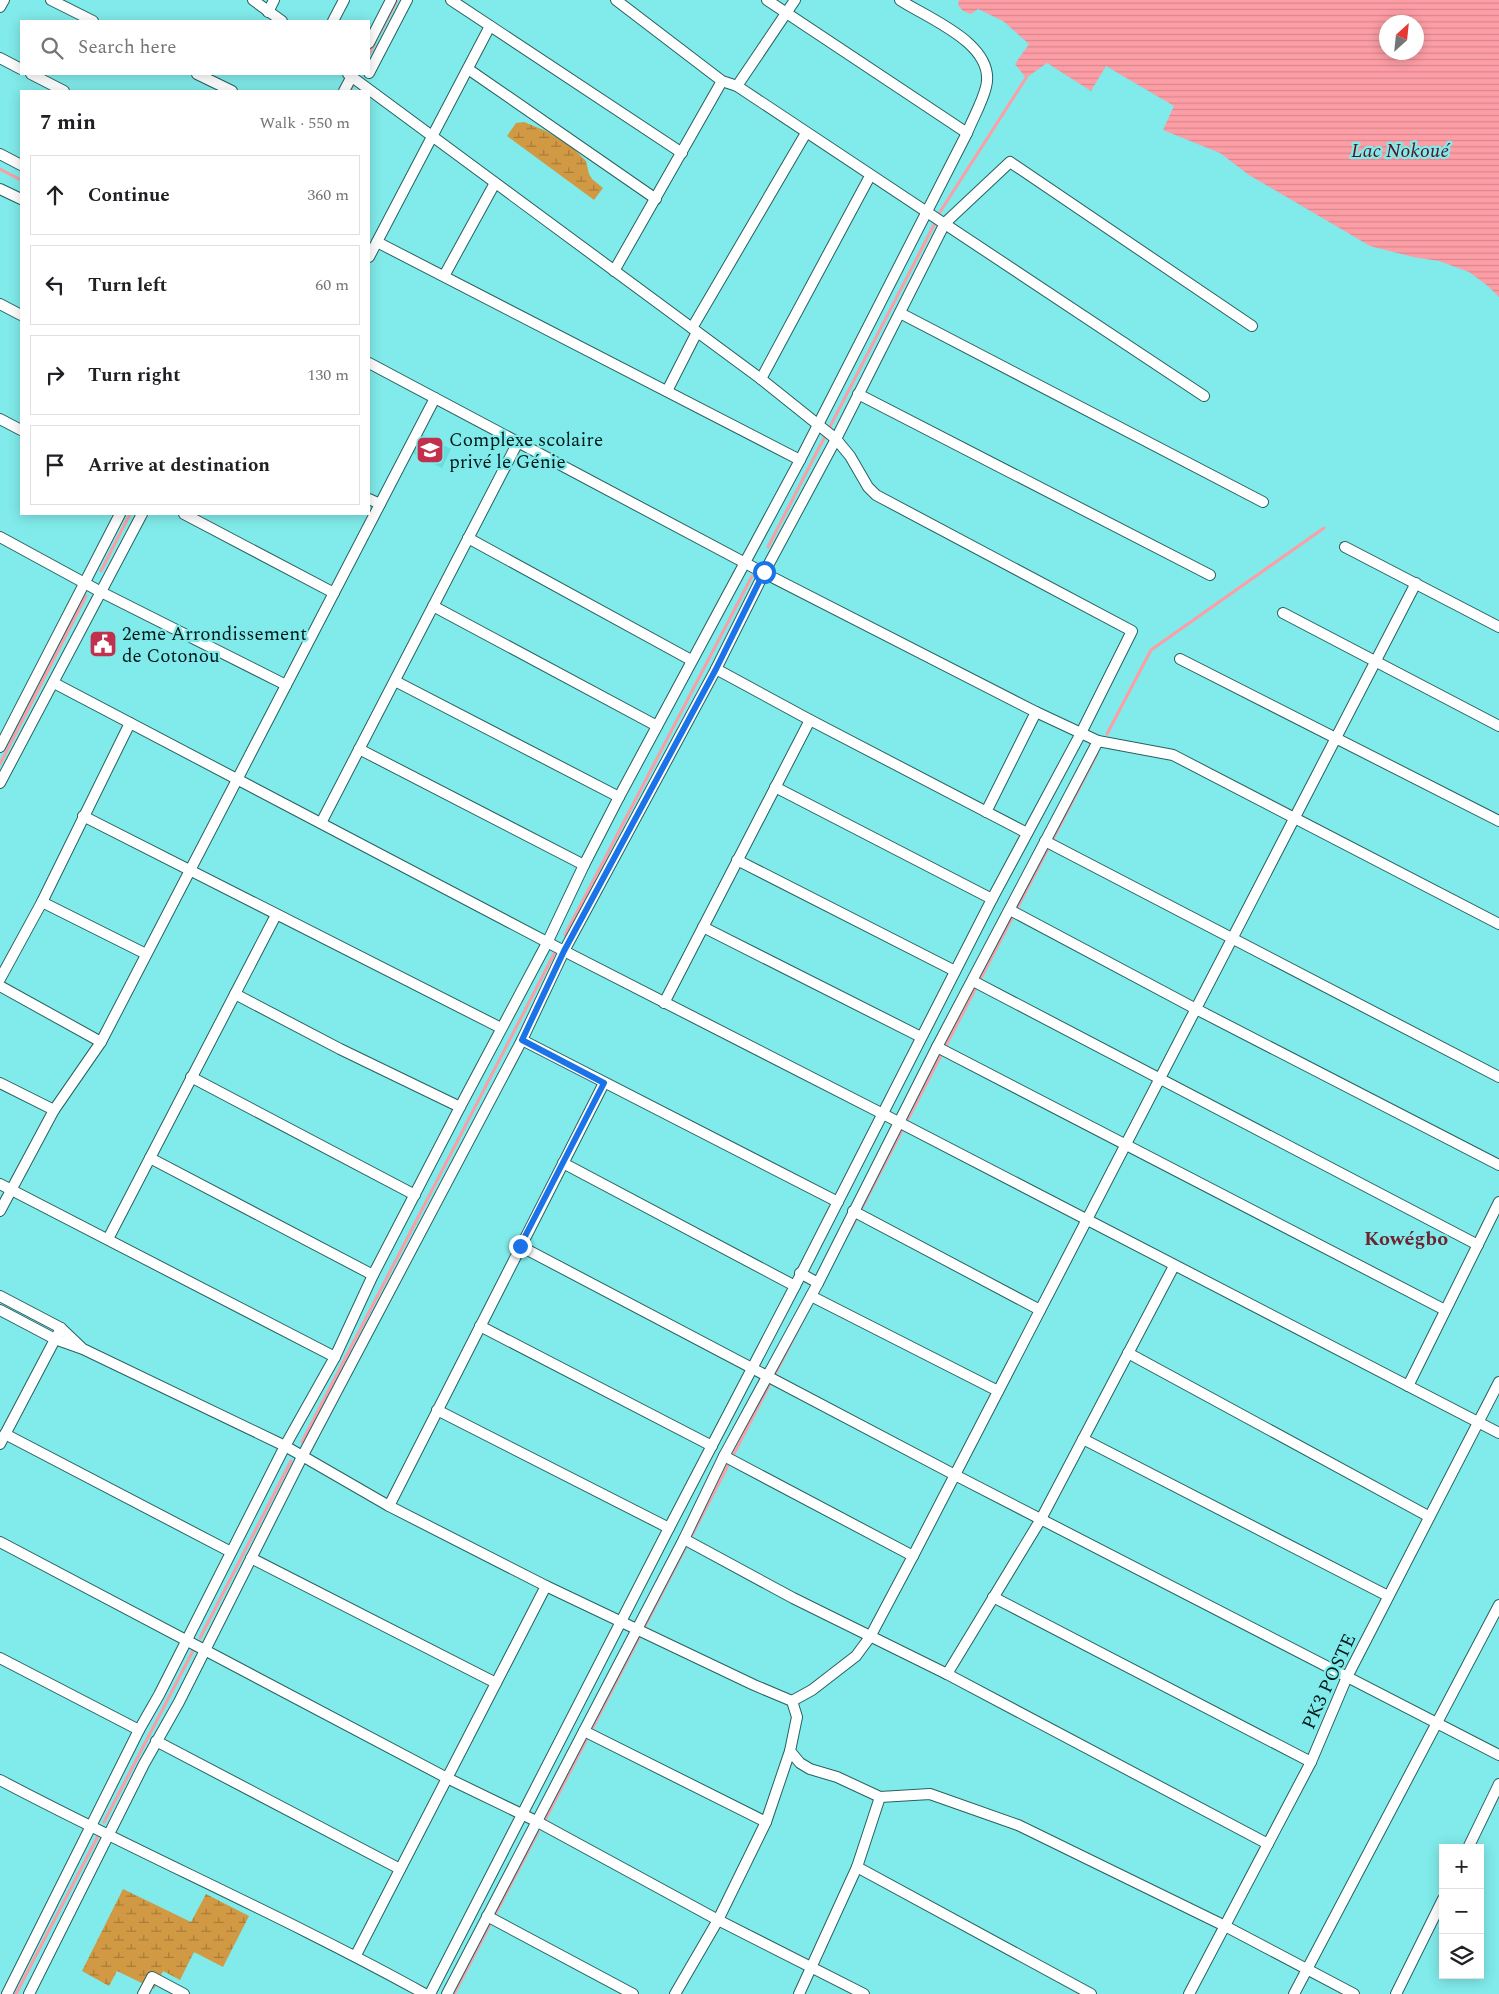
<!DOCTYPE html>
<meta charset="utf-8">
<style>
:root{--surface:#fff;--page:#f6f6f6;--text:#202124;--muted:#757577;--line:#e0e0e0}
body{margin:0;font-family:Spectral,serif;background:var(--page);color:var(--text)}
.controls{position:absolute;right:15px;bottom:15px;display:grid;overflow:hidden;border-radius:0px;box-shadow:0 2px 12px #0003}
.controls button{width:45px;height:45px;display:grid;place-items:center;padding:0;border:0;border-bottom:1px solid var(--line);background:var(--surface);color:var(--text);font:25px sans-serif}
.compass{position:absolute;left:1379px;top:15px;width:45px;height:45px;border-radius:50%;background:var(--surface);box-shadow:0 2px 12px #0003;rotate:27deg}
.stop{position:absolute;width:15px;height:15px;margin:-11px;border:4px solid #1a73e8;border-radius:50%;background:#fff}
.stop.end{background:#1a73e8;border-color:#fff;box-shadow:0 1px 5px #0008}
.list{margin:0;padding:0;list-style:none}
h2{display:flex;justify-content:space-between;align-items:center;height:65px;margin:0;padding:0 20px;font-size:21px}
h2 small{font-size:16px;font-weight:400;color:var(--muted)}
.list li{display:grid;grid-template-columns:32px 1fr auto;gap:15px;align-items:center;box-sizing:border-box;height:80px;margin:0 10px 10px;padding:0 10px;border:1px solid var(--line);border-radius:0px}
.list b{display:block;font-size:19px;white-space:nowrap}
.list em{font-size:16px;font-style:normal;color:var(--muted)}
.icon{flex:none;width:28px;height:28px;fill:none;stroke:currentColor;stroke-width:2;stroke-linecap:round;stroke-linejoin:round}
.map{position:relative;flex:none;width:1499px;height:1994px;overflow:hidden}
.search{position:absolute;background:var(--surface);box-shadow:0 2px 12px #0003;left:20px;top:20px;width:350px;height:55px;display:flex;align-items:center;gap:12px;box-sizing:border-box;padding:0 18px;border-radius:0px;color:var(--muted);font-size:19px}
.panel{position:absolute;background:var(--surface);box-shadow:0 2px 12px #0003;left:20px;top:90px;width:350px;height:425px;border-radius:0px}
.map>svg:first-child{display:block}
.built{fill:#67dedd}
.wetland{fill:url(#wetland-marsh)}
.water{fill:url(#water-rules);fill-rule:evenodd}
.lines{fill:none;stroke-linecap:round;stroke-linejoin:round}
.stream{stroke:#fd9da5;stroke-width:3}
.minor-casing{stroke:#286161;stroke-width:12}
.minor{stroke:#fff;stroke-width:10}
.route{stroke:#1a73e8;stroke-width:6}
.labels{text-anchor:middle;stroke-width:4.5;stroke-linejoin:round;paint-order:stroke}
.poi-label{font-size:19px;fill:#031a1a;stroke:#80ebea;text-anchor:start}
.street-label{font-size:19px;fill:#031a1a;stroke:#80ebea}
.water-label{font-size:20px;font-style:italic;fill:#5c1221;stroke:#80ebea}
.neighbourhood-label{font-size:20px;font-weight:bold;fill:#6c2530;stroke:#80ebea}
</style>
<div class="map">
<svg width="1499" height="1994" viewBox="0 0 1499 1994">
<defs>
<pattern id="wetland-marsh" width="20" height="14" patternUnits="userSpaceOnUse" patternTransform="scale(1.25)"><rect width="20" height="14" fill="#d29944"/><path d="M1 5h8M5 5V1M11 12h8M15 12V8" fill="none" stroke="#a87c38"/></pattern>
<pattern id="water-rules" width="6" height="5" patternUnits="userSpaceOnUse" patternTransform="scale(1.25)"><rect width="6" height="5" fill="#fd9da5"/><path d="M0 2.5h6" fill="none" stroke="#d7878d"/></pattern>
</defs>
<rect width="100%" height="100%" fill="#80ebea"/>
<path class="built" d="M418,432L451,449L442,468L408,451Z"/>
<g class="wetland">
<path d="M524,122L546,131L573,148L586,161L589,174L592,179L603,188L594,200L507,136L516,123Z"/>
<path d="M123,1889L191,1922L206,1894L249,1916L223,1967L194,1952L180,1980L163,1971L154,1989L117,1971L109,1986L82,1971Z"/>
</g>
<path class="water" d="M959,0H1499V297L1488,286L1469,272L1439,261L1413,257L1370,246L1249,175L1220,153L1163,130L1174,106L1106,66L1091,91L1047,63L1026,78L1015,64L1029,44L1003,21L978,9L971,14L963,11L958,5ZM1386,22H1416V52H1386Z"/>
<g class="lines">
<g class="stream">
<path d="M380,33L397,0"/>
<path d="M369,54L375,43"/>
<path d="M350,91L354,83"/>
<path d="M0,169L21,180"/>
<path d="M940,212L1026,78"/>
<path d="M768,547L936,221"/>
<path d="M101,571L130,514"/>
<path d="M1107,734L1151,650L1324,528"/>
<path d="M0,764L86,596"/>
<path d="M565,935L752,576"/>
<path d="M851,1229L1097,754"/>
<path d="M302,1442L554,954"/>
<path d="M200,1638L291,1461"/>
<path d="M545,1820L805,1316"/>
<path d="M104,1822L194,1649"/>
<path d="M16,1994L99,1834"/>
<path d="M454,1994L538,1832"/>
</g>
<defs>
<g id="minor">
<path d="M51,0L93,21"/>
<path d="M253,0L282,21"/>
<path d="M451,0L682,153"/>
<path d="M616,0L722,81L737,86L1204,396"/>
<path d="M767,0L967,133"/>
<path d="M0,7L4,0"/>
<path d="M268,12L274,0"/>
<path d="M333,21L344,0"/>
<path d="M369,43L391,0"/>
<path d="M0,58L21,69"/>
<path d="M468,69L656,199"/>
<path d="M369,73L407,0"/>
<path d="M31,74L64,91"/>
<path d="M197,74L232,91"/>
<path d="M348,74L761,379L836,439L850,456L868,487L876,495L1132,631L1081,733L992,899L795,1286L669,1528L430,1994"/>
<path d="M737,86L795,0"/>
<path d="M344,91L353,74"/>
<path d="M0,154L21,165"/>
<path d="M0,189L21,199"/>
<path d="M377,242L800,460"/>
<path d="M369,257L490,26"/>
<path d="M614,271L722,81"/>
<path d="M444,276L495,183"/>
<path d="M0,304L21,315"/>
<path d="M900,313L1263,502"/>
<path d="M692,328L806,133"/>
<path d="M369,363L764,573L1036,712L1098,741L1173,755L1499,924"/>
<path d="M761,379L870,176"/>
<path d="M667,391L697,332"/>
<path d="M858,394L1210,575"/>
<path d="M0,419L21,430"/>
<path d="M369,499L380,504"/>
<path d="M184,514L334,593"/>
<path d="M0,537L101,592L286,685"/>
<path d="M468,538L691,660"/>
<path d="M1345,547L1499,627"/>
<path d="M433,606L657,726"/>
<path d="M1283,613L1499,726"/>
<path d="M1180,659L1499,821"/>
<path d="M716,669L810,720L1027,833"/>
<path d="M395,681L619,797"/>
<path d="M54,683L564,951L883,1114L1499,1433"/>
<path d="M0,747L120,514"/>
<path d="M359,749L584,865"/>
<path d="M0,783L142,514"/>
<path d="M775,787L992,899"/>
<path d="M986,812L1036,712"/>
<path d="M83,816L501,1028"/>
<path d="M321,823L518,442"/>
<path d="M1045,841L1499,1077"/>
<path d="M737,860L955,971"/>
<path d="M42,902L146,954"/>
<path d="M1010,910L1196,1009L1499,1165"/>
<path d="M703,927L921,1037"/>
<path d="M0,979L42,902L130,723"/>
<path d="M973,981L1478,1245"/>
<path d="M0,986L101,1042"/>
<path d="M235,994L340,1049L460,1107"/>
<path d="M664,1003L810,720"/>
<path d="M522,1040L838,1202"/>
<path d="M937,1047L1445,1310"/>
<path d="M191,1077L415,1195"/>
<path d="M0,1083L54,1110"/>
<path d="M150,1158L373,1275"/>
<path d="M563,1163L795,1286"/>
<path d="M0,1184L335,1357"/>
<path d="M0,1211L54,1110L101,1042L435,398"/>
<path d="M853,1211L1040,1310"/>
<path d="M108,1239L276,915"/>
<path d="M520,1246L955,1475L1499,1755"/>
<path d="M800,1273L818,1283"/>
<path d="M0,1296L61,1328L81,1347"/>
<path d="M811,1296L998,1391"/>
<path d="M0,1310L55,1339L83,1349L285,1446L389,1506L546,1586L754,1685L792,1701L797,1717L790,1751L800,1763L810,1769L837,1777L880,1797L930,1794L1018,1825L1225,1926L1354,1994"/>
<path d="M480,1326L712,1446"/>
<path d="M1128,1353L1428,1516"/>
<path d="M1408,1386L1499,1202"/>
<path d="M437,1410L669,1528"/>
<path d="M5,1434L231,1552"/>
<path d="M1083,1439L1388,1596"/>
<path d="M0,1444L61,1328"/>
<path d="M724,1456L913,1556"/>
<path d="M389,1506L604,1083"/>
<path d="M684,1539L793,1598L947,1674L1268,1844"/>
<path d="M0,1542L447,1778L536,1821L718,1920L864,1994"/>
<path d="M251,1558L496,1683"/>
<path d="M993,1597L1311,1762"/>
<path d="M0,1658L139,1730"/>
<path d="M947,1674L1041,1519L1174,1266"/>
<path d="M792,1701L812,1690L856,1656L870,1637L913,1556L1416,583"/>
<path d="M584,1731L766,1822"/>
<path d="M156,1741L400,1869"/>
<path d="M0,1780C140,1854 286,1917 425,1994"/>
<path d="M1468,1848L1499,1784"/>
<path d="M857,1867L1091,1994"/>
<path d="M487,1916L633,1994"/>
<path d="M356,1955L546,1586"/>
<path d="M7,1994L139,1730L159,1695L285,1446L335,1357L373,1275L460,1107L547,943L584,865L619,797L800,460L967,133C973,118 982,103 986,87C997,44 927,18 900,0"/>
<path d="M29,1994L144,1764L179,1702L303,1455L522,1040L564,951L716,669L764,573L836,439L945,223L1010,162L1252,326"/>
<path d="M143,1994L152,1977L184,1994"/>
<path d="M447,1994L684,1539L724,1456L818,1283L937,1047L1098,741"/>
<path d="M675,1994L718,1920L766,1822L790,1751"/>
<path d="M799,1994L857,1867L880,1797"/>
<path d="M1189,1994L1311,1762L1347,1677L1499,1382"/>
<path d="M1294,1994L1499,1605"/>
<path d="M1396,1994L1443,1899"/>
</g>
</defs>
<use href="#minor" class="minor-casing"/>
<use href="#minor" class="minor"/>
</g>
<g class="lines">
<path class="route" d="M520,1246L604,1083L522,1040L564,951L716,669L764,572"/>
</g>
<defs>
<symbol id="school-square" viewBox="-11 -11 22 22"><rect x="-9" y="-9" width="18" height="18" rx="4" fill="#c1314d" stroke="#80ebea"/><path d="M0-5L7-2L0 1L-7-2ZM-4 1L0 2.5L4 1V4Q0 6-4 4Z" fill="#fff"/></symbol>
<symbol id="civic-square" viewBox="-11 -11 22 22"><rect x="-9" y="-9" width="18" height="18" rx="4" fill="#c1314d" stroke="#80ebea"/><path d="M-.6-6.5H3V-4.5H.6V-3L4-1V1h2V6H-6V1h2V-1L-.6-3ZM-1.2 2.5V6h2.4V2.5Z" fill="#fff"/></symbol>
</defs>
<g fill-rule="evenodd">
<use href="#school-square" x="414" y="434" width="32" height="32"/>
<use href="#civic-square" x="87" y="628" width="32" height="32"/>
</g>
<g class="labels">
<g class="poi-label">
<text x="449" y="446">Complexe scolaire<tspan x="449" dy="22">privé le Génie</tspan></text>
<text x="122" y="640">2eme Arrondissement<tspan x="122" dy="22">de Cotonou</tspan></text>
</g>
<g class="street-label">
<text transform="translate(1328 1681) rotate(-65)" y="7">PK3 POSTE</text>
</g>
<g class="water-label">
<text x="1400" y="157">Lac Nokoué</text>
</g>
<g class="neighbourhood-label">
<text x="1406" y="1245">Kowégbo</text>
</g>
</g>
</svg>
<div class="controls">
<button>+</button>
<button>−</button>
<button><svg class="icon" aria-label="layers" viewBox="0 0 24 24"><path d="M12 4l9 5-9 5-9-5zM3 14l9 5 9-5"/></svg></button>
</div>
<svg class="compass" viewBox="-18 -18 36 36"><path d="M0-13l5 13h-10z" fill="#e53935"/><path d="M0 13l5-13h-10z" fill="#757577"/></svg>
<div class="stop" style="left:764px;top:572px"></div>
<div class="stop end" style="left:520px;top:1246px"></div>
<div class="search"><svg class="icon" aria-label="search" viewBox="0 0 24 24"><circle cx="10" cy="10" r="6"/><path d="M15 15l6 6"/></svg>Search here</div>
<section class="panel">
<h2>7 min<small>Walk · 550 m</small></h2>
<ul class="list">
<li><svg class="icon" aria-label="ahead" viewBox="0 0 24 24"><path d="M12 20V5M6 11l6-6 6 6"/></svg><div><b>Continue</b></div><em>360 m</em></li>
<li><svg class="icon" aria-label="left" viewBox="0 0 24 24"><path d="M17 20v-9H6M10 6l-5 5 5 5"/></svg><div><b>Turn left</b></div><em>60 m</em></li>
<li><svg class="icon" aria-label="right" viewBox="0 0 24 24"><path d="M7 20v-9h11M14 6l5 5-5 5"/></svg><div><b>Turn right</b></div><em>130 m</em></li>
<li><svg class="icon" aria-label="arrive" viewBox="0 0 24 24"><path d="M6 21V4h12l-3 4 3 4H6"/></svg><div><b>Arrive at destination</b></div></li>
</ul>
</section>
</div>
